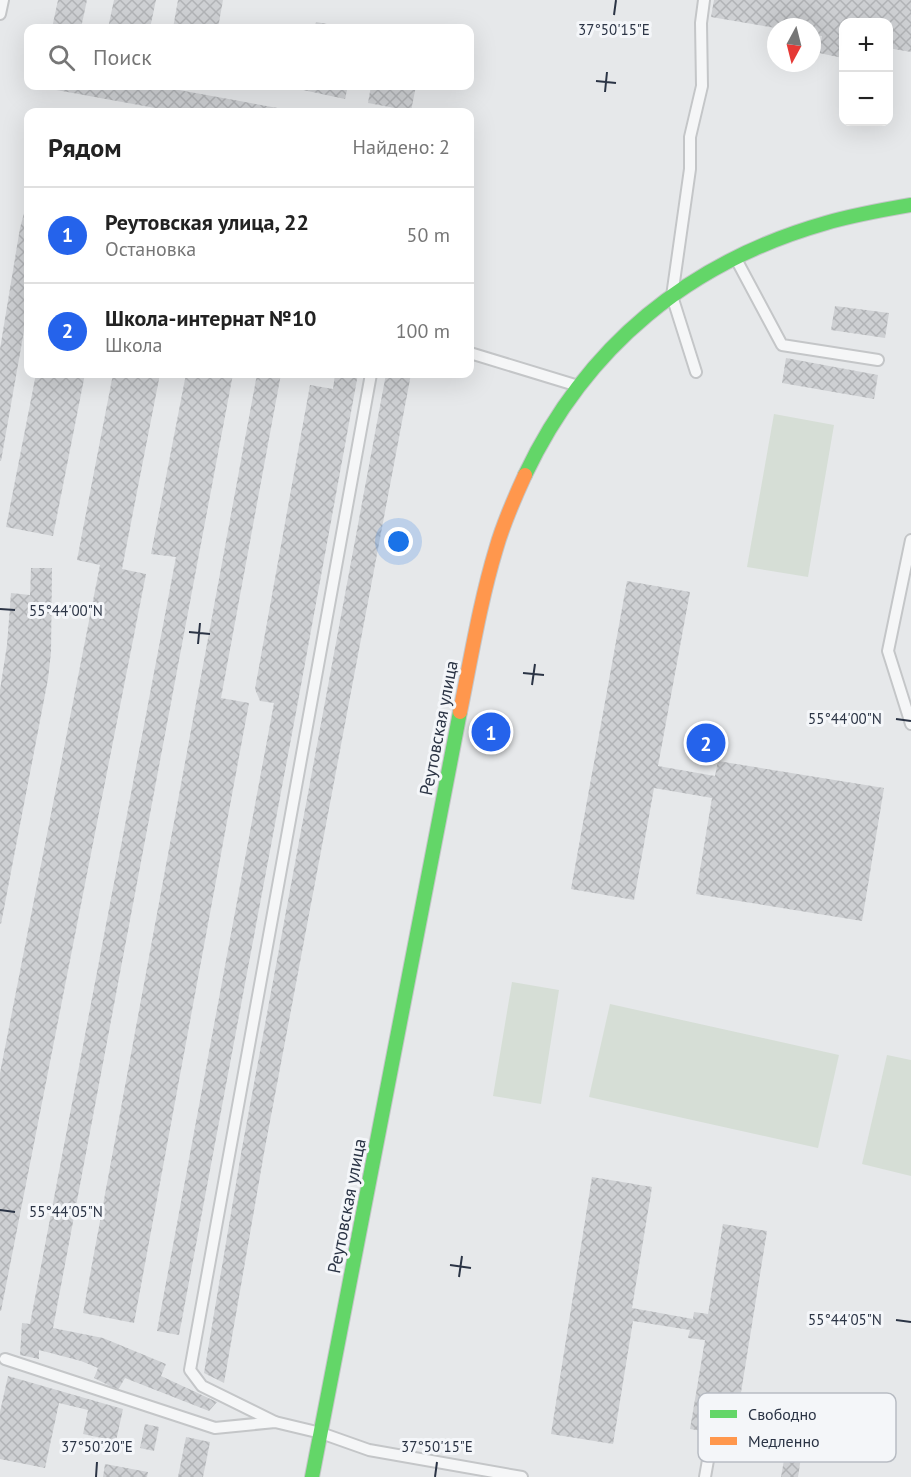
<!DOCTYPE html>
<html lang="ru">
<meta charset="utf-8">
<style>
:root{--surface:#fff;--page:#f2f2f2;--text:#222;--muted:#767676;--line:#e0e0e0;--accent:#2563eb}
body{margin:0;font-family:"PT Sans",sans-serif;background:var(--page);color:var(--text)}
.controls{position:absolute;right:18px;top:18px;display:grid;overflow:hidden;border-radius:12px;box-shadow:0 6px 24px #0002}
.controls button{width:54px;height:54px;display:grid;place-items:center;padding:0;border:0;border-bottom:2px solid var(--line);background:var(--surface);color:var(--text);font:30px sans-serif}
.compass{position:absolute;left:767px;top:18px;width:54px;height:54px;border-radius:50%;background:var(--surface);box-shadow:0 6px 24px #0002;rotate:187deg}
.you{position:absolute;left:399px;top:542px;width:21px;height:21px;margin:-15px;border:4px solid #fff;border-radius:50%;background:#1a73e8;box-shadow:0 0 0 9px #1a73e833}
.badge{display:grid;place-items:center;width:39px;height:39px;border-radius:50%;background:var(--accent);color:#fff;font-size:20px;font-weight:700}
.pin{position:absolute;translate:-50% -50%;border:3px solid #fff;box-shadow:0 2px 6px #0006}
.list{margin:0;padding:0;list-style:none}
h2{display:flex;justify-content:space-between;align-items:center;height:78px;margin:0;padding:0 24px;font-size:26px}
h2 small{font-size:20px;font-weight:400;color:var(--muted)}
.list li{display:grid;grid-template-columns:39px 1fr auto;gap:18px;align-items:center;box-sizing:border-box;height:96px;padding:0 24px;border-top:2px solid var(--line)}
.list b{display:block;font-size:22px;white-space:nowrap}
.list p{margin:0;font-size:20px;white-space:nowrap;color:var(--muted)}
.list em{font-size:20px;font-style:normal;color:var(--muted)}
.icon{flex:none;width:33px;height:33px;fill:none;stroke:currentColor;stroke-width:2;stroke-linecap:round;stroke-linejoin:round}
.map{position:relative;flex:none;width:911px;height:1477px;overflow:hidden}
.search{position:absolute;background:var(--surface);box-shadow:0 6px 24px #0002;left:24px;top:24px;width:450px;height:66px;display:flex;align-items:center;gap:15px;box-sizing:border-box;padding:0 21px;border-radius:12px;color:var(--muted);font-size:22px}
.panel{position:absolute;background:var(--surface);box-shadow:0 6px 24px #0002;left:24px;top:108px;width:450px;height:270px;border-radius:12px}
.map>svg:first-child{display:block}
.garden{fill:#d6ded6}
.building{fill:url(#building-cross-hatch)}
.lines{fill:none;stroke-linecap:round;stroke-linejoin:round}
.lane-casing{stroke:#c4c6c8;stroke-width:14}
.fast-casing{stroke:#c4c6c8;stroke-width:16}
.slow-casing{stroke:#c4c6c8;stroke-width:16}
.lane{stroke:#f5f6f7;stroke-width:10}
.fast{stroke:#63d668;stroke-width:14}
.slow{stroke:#ff974d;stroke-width:14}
.ticks{fill:none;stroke:#2b3445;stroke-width:2}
.labels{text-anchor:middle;stroke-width:6;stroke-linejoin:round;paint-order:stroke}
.street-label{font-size:18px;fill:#2b3445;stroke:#f4f6f9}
.key{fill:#f4f6f9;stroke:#b8bcc3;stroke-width:1.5}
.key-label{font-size:16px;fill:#2b3445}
.ticks-label{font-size:15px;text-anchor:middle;fill:#2b3445;stroke:#f4f6f9;stroke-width:6;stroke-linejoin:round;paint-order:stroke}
</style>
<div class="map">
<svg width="911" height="1477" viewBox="0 0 911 1477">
<defs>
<pattern id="building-cross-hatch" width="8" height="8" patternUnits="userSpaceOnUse" patternTransform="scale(1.5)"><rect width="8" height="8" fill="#ced0d3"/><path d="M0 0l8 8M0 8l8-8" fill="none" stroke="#b1b3b6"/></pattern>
</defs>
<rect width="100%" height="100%" fill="#e6e8ea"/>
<g class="garden">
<path d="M774,414L834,425L808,577L747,567Z"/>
<path d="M512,982L559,990L541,1104L493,1096Z"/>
<path d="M610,1004L839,1055L818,1148L589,1097Z"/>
<path d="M887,1055L911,1060V1176L862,1164Z"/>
</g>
<g class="building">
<path d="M58,0H87L81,28H52Z"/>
<path d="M114,0H156L150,28H108Z"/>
<path d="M178,0H223L218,28H173Z"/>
<path d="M714,0H911V52L888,48V22H843V58L819,53L822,36L812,35V27H776V28L711,17Z"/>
<path d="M316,22L344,27V28H314Z"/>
<path d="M40,86H157L294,111V112H177L40,87Z"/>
<path d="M304,86H348L345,99L303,90Z"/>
<path d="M371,86H416L411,111L368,103Z"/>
<path d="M28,199V308L1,461H0V349L20,228Z"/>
<path d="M835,306L889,313L885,338L831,330Z"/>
<path d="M786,358L878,375L874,399L782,383Z"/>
<path d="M36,374H85L53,536L6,527Z"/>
<path d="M113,374H160L122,569L146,574L1,1311H0V1073L100,565L77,560Z"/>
<path d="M186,374H233L53,1328L103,1338L166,1364L161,1376L217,1402L209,1411L125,1378L118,1390L94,1378L98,1368L81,1361L39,1350V1359L20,1355L22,1323L30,1324L176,557L151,554Z"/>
<path d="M257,374H281L221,698L249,703L134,1323L83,1313Z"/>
<path d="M335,374H358L297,707L179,1335L157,1331L274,703L260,701L255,689L310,385L333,389Z"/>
<path d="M386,374H411L264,1153L224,1383L204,1373L242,1148Z"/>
<path d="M31,568H52L51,652L48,679L1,924L0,923V690L7,645L11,593L30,595Z"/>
<path d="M627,581L690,592L658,766L715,776L718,761L884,788L862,921L696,894L712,798L654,788L634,900L571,889Z"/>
<path d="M592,1177L652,1187L632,1308L693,1319L694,1312L708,1314L723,1224L767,1231L734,1436L690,1429L705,1340L688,1338L690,1330L633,1321L613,1444L551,1434Z"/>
<path d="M8,1376L123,1409L116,1441L83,1434L88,1410L59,1403L45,1468L0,1459V1412Z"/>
<path d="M145,1424L159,1427L154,1451L140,1448Z"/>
<path d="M186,1437L210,1442L203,1477H178Z"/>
<path d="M785,1454L801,1457L798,1477H781Z"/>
<path d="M105,1464L148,1472L147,1477H103Z"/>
</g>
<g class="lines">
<defs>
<g id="lane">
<path d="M0,14L3,0"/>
<path d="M736,259L782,345L878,360"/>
<path d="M470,353L575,385"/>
<path d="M696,372L672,296L690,169V137L702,86L701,23L704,0"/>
<path d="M911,540L888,651L911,724"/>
<path d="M5,1359L215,1428L275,1422L321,1433L369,1450L522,1477"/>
<path d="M275,1422L202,1386L190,1370L371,374"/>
<path d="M705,1477L713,1432"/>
</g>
<g id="fast">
<path d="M525,475C586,346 689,262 826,223C854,215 882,210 911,205"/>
<path d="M312,1477L460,712"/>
</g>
<path id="slow" d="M460,712C471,658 480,602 496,549C503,524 514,499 525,475"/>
</defs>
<use href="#lane" class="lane-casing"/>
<use href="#fast" class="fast-casing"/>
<use href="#slow" class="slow-casing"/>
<use href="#lane" class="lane"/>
<use href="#fast" class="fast"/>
<use href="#slow" class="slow"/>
</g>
<path class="ticks" d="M614,15L616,0M596,81L616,83M605,92L607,72M0,609L15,610M189,632L210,634M198,644L200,623M523,673L544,675M532,685L535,664M896,719L911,721M0,1210L15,1212M450,1265L471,1268M459,1277L462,1256M896,1320L911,1322M96,1477L97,1462M435,1477L437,1462"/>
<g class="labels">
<g class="street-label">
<text transform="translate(439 728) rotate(-79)" y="6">Реутовская улица</text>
<text transform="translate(347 1206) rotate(-79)" y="6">Реутовская улица</text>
</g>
</g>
<rect x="698" y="1393" width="198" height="69" rx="9" class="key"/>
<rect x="710" y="1410" width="27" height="8" fill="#63d668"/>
<rect x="710" y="1437" width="27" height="8" fill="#ff974d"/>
<g class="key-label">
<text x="748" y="1420">Свободно</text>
<text x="748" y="1447">Медленно</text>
</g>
<g class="ticks-label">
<text x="614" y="35">37°50'15"E</text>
<text x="66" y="616">55°44'00"N</text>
<text x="845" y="724">55°44'00"N</text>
<text x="66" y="1217">55°44'05"N</text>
<text x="845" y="1325">55°44'05"N</text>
<text x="97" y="1452">37°50'20"E</text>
<text x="437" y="1452">37°50'15"E</text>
</g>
</svg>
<div class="controls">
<button>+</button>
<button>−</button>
</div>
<svg class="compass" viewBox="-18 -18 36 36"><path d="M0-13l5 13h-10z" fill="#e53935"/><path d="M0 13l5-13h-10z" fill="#767676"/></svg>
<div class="you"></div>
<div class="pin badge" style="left:491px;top:732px">1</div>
<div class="pin badge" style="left:706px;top:743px">2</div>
<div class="search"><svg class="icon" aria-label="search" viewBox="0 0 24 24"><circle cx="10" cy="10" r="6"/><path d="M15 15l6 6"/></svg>Поиск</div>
<section class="panel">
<h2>Рядом<small>Найдено: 2</small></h2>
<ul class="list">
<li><span class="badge">1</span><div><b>Реутовская улица, 22</b><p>Остановка</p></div><em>50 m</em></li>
<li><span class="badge">2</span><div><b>Школа-интернат №10</b><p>Школа</p></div><em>100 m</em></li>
</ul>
</section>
</div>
